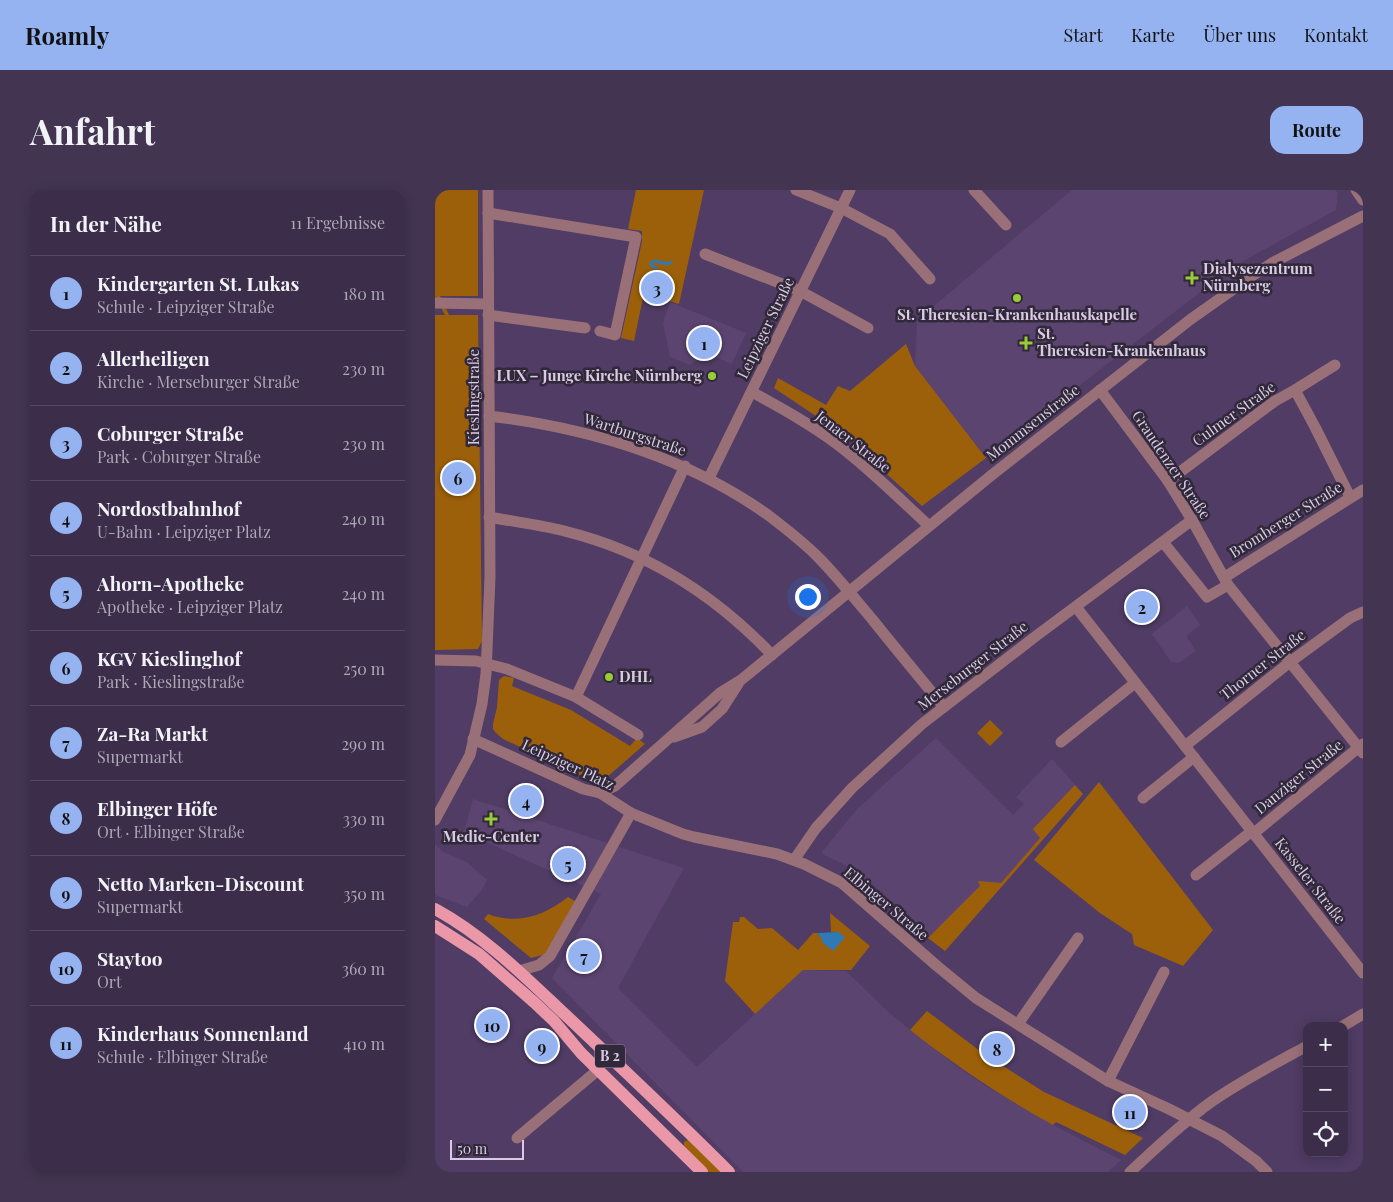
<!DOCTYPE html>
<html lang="de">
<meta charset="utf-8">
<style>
:root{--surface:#3c2d4b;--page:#433552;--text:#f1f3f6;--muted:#aca8b5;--line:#554963;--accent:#95b2f1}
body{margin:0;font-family:"Playfair Display",serif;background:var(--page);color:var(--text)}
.controls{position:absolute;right:15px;bottom:15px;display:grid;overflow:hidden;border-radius:10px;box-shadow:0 2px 12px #0003}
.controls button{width:45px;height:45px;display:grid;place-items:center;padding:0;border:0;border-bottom:1px solid var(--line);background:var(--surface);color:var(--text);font:25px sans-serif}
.scale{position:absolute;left:15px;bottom:12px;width:74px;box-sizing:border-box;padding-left:5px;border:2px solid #d8cce4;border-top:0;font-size:14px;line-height:18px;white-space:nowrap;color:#d8cce4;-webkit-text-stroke:4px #31283a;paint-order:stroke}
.you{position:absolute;left:372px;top:406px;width:18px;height:18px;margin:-12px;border:4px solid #fff;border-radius:50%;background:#1a73e8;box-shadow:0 0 0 8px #1a73e833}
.badge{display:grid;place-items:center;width:32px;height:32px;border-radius:50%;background:var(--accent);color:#111;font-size:16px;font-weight:700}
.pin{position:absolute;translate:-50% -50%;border:2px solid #fff;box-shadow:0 1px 5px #0006}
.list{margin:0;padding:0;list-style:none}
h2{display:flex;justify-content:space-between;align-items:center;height:65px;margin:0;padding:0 20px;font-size:21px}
h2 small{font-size:16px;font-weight:400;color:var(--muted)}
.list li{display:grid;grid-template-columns:32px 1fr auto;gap:15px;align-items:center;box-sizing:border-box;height:75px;padding:0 20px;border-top:1px solid var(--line)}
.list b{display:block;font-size:19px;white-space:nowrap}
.list p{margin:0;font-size:16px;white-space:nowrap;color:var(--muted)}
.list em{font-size:16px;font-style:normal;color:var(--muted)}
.icon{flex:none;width:28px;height:28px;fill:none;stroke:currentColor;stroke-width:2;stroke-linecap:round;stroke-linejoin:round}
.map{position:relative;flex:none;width:928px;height:982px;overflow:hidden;border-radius:15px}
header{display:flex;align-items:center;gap:30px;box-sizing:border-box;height:70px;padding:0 25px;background:var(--accent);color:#111}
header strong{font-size:24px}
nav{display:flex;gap:28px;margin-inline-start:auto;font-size:18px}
.intro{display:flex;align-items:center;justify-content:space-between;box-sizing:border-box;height:120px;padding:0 30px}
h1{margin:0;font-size:35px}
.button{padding:12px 22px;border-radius:15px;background:var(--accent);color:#111;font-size:18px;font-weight:700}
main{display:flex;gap:30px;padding:0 30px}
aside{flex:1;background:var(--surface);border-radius:15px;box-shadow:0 2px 12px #0003}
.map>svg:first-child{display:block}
.built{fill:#5c4471}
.green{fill:#9d600a}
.water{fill:#2e79b6}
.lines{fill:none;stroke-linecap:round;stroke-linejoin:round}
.stream{stroke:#2e79b6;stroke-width:3}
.minor{stroke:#9a7078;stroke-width:11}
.major{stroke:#ea97a8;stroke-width:12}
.poi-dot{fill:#98cb36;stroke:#31283a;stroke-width:2}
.labels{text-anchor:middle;stroke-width:5;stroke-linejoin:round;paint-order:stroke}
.shield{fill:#31283a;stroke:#a69bb1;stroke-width:1}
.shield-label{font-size:14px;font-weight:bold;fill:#d8cce4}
.poi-label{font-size:15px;font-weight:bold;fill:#d8cce4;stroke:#31283a;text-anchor:start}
.street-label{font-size:15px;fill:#d8cce4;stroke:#31283a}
</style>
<header>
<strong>Roamly</strong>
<nav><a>Start</a><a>Karte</a><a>Über uns</a><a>Kontakt</a></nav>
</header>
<div class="intro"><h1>Anfahrt</h1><a class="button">Route</a></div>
<main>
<aside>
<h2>In der Nähe<small>11 Ergebnisse</small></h2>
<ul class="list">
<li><span class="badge">1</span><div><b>Kindergarten St. Lukas</b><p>Schule · Leipziger Straße</p></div><em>180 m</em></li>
<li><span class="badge">2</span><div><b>Allerheiligen</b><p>Kirche · Merseburger Straße</p></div><em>230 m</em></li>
<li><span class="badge">3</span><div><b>Coburger Straße</b><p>Park · Coburger Straße</p></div><em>230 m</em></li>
<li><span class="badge">4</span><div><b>Nordostbahnhof</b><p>U-Bahn · Leipziger Platz</p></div><em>240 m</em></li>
<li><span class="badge">5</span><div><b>Ahorn-Apotheke</b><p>Apotheke · Leipziger Platz</p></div><em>240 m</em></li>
<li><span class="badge">6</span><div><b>KGV Kieslinghof</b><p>Park · Kieslingstraße</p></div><em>250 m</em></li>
<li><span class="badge">7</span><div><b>Za-Ra Markt</b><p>Supermarkt</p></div><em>290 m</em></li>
<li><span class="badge">8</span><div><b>Elbinger Höfe</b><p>Ort · Elbinger Straße</p></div><em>330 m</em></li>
<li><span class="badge">9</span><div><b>Netto Marken-Discount</b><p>Supermarkt</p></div><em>350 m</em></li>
<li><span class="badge">10</span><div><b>Staytoo</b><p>Ort</p></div><em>360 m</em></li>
<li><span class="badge">11</span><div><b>Kinderhaus Sonnenland</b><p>Schule · Elbinger Straße</p></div><em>410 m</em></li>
</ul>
</aside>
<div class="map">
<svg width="928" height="982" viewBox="0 0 928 982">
<rect width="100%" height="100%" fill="#503c64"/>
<g class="built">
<path d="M637,0H900L903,3L901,20L799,76L551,268L480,176L482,130Z"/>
<path d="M235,112L311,143L297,174L272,163L255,175L235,167L228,133Z"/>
<path d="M752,416L765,435L751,446L761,461L744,473L736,472L717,444Z"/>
<path d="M501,548L578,625L589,614L581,607L617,569L648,604L510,761L443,699L410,675L389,665L387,662L423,618Z"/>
<path d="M38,609L249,678L183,798L262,877L368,780L411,781L450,819L475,840L519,874L551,896L618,935L686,970L673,982H308L117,788L166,704L29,642Z"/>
<path d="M0,654L8,662L32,672L52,690L46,701L32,717L0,705Z"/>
</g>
<g class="green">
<path d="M0,0H43V106H5L14,125H43L47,451L43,459L0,460V125H10L0,106Z"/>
<path d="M201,0H269L244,114L209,103L199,151L186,148L207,51V41L193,39Z"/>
<path d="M471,154L480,176L551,268L487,316L435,269L414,248L339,198L343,188L391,215L403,196L415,201Z"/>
<path d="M69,486L79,488L77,496L136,520L195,556L202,548L210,554L171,588L162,591L155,590L68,549L61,543L58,539V534L62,517L64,490Z"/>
<path d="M555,530L568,543L555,556L542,543Z"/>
<path d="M664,592L778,740L748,776L699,755L697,744L665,723L599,670Z"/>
<path d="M640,595L648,604L510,761L493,748L545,696L543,691L566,693L605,648L598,639Z"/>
<path d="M133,707L140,711L111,764L96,768L49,729L53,724C82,735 109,726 133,707Z"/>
<path d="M395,723L435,756L416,780H368L320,824L290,791L298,732H304L305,727H309L323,739L337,738L363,760L378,743H383L384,747L403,742H396Z"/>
<path d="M492,821L549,864L609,902L708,948L690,965L621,932L618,935C567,907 521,876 475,840Z"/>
<path d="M253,950L287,982H273L249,956V952Z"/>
</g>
<path class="water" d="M403,742L410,747L398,761L387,752V747H384L383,743Z"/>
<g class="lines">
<g class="stream">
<path d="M216,74L220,71L232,74L236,72"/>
<path d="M216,74L217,76L221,78"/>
</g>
<g class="minor">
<path d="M361,0L406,18L455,44L495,89"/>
<path d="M539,0L571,35"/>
<path d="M921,0L928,10"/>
<path d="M53,23L201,47L180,145L165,141"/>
<path d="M270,64L365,101L433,138"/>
<path d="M0,113L53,114"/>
<path d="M53,125L150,138"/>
<path d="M665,200L733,291L757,330L793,395L928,563"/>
<path d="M860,200L900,175"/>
<path d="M317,202C346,218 375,234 402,254C435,279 464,308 494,336"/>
<path d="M54,226C154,238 250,266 333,325C350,338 367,351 382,366C402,386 419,408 437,429C461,459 485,488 509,517"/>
<path d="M274,288L415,0"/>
<path d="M733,291L840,211L860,200L880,237L915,307"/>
<path d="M54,327C81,332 108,335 133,342C212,362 281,406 337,465"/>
<path d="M728,352L772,407L793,395"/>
<path d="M790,387L928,300"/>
<path d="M641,417L928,783"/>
<path d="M0,470L41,471L72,479L141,507L203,545"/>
<path d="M141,507L250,276"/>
<path d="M239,547L267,537L287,519L303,494"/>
<path d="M38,549L148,599L165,603L196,623L248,644L259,647L342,664L369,674L407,693L502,776L541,808L673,891L734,919L787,946L821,971L832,982"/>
<path d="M626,552L700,493"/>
<path d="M750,556L855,472L915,428L928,422"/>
<path d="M165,603L180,596L285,503L306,490L558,284L756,129L817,86L837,73L928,26"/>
<path d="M708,608L759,567"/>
<path d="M0,630L35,565L47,514L51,484L55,387L53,0"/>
<path d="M819,643L928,554"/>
<path d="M359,670L381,638L417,598L487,534L601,446L757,330"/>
<path d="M761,685L817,641"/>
<path d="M84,781L104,775L115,766L196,623"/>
<path d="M583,834L643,748"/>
<path d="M908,836L928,824"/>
<path d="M673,891L729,782"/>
<path d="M82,948L163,880"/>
<path d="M695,982C721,958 747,933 776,912C806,891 839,874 872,856"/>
</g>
<g class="major">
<path d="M0,719C53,748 94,791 138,832C190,881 243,931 294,982"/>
<path d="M0,736L44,764L100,813L119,831L146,863L267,982"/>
</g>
</g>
<g class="poi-dot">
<path d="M754.5 80.5h5v5h5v5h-5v5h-5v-5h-5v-5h5z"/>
<circle cx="582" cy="108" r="5"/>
<path d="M588.5 145.5h5v5h5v5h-5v5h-5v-5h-5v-5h5z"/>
<circle cx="277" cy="186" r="5"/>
<circle cx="174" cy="487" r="5"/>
<path d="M53.5 621.5h5v5h5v5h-5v5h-5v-5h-5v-5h5z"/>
</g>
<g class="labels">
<rect class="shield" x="160" y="854.5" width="30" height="23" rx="4"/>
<g class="shield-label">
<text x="175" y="871">B 2</text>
</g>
<g class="poi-label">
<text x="768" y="84">Dialysezentrum<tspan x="768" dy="17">Nürnberg</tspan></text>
<text x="582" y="130" text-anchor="middle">St. Theresien-Krankenhauskapelle</text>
<text x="602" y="149">St.<tspan x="602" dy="17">Theresien-Krankenhaus</tspan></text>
<text x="267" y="191" text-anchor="end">LUX – Junge Kirche Nürnberg</text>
<text x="184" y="492">DHL</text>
<text x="56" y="652" text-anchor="middle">Medic-Center</text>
</g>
<g class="street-label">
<text transform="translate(331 138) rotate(-64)" y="5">Leipziger Straße</text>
<text transform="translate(39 207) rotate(-90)" y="5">Kieslingstraße</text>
<text transform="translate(799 224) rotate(-36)" y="5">Culmer Straße</text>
<text transform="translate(598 233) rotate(-38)" y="5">Mommsenstraße</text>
<text transform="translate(200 245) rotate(18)" y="5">Wartburgstraße</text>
<text transform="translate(418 252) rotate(38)" y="5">Jenaer Straße</text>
<text transform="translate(736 275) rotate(56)" y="5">Graudenzer Straße</text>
<text transform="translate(851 330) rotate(-32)" y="5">Bromberger Straße</text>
<text transform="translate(828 475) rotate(-38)" y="5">Thorner Straße</text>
<text transform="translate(538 476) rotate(-38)" y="5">Merseburger Straße</text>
<text transform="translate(133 575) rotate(25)" y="5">Leipziger Platz</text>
<text transform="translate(864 587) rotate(-39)" y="5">Danziger Straße</text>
<text transform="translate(875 691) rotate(52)" y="5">Kasseler Straße</text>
<text transform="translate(451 714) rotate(40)" y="5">Elbinger Straße</text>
</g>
</g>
</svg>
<div class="controls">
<button>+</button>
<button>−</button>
<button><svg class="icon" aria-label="locate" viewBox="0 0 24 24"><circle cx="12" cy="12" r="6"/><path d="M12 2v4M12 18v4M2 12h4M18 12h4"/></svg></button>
</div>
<div class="scale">50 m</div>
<div class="you"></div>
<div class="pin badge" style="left:269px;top:153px">1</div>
<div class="pin badge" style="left:707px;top:417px">2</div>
<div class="pin badge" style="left:222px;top:98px">3</div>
<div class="pin badge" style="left:91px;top:611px">4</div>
<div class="pin badge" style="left:133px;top:674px">5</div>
<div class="pin badge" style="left:23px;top:288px">6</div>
<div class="pin badge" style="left:149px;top:766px">7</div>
<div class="pin badge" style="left:562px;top:859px">8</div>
<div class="pin badge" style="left:107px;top:856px">9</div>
<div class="pin badge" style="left:57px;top:835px">10</div>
<div class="pin badge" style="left:695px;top:922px">11</div>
</div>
</main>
